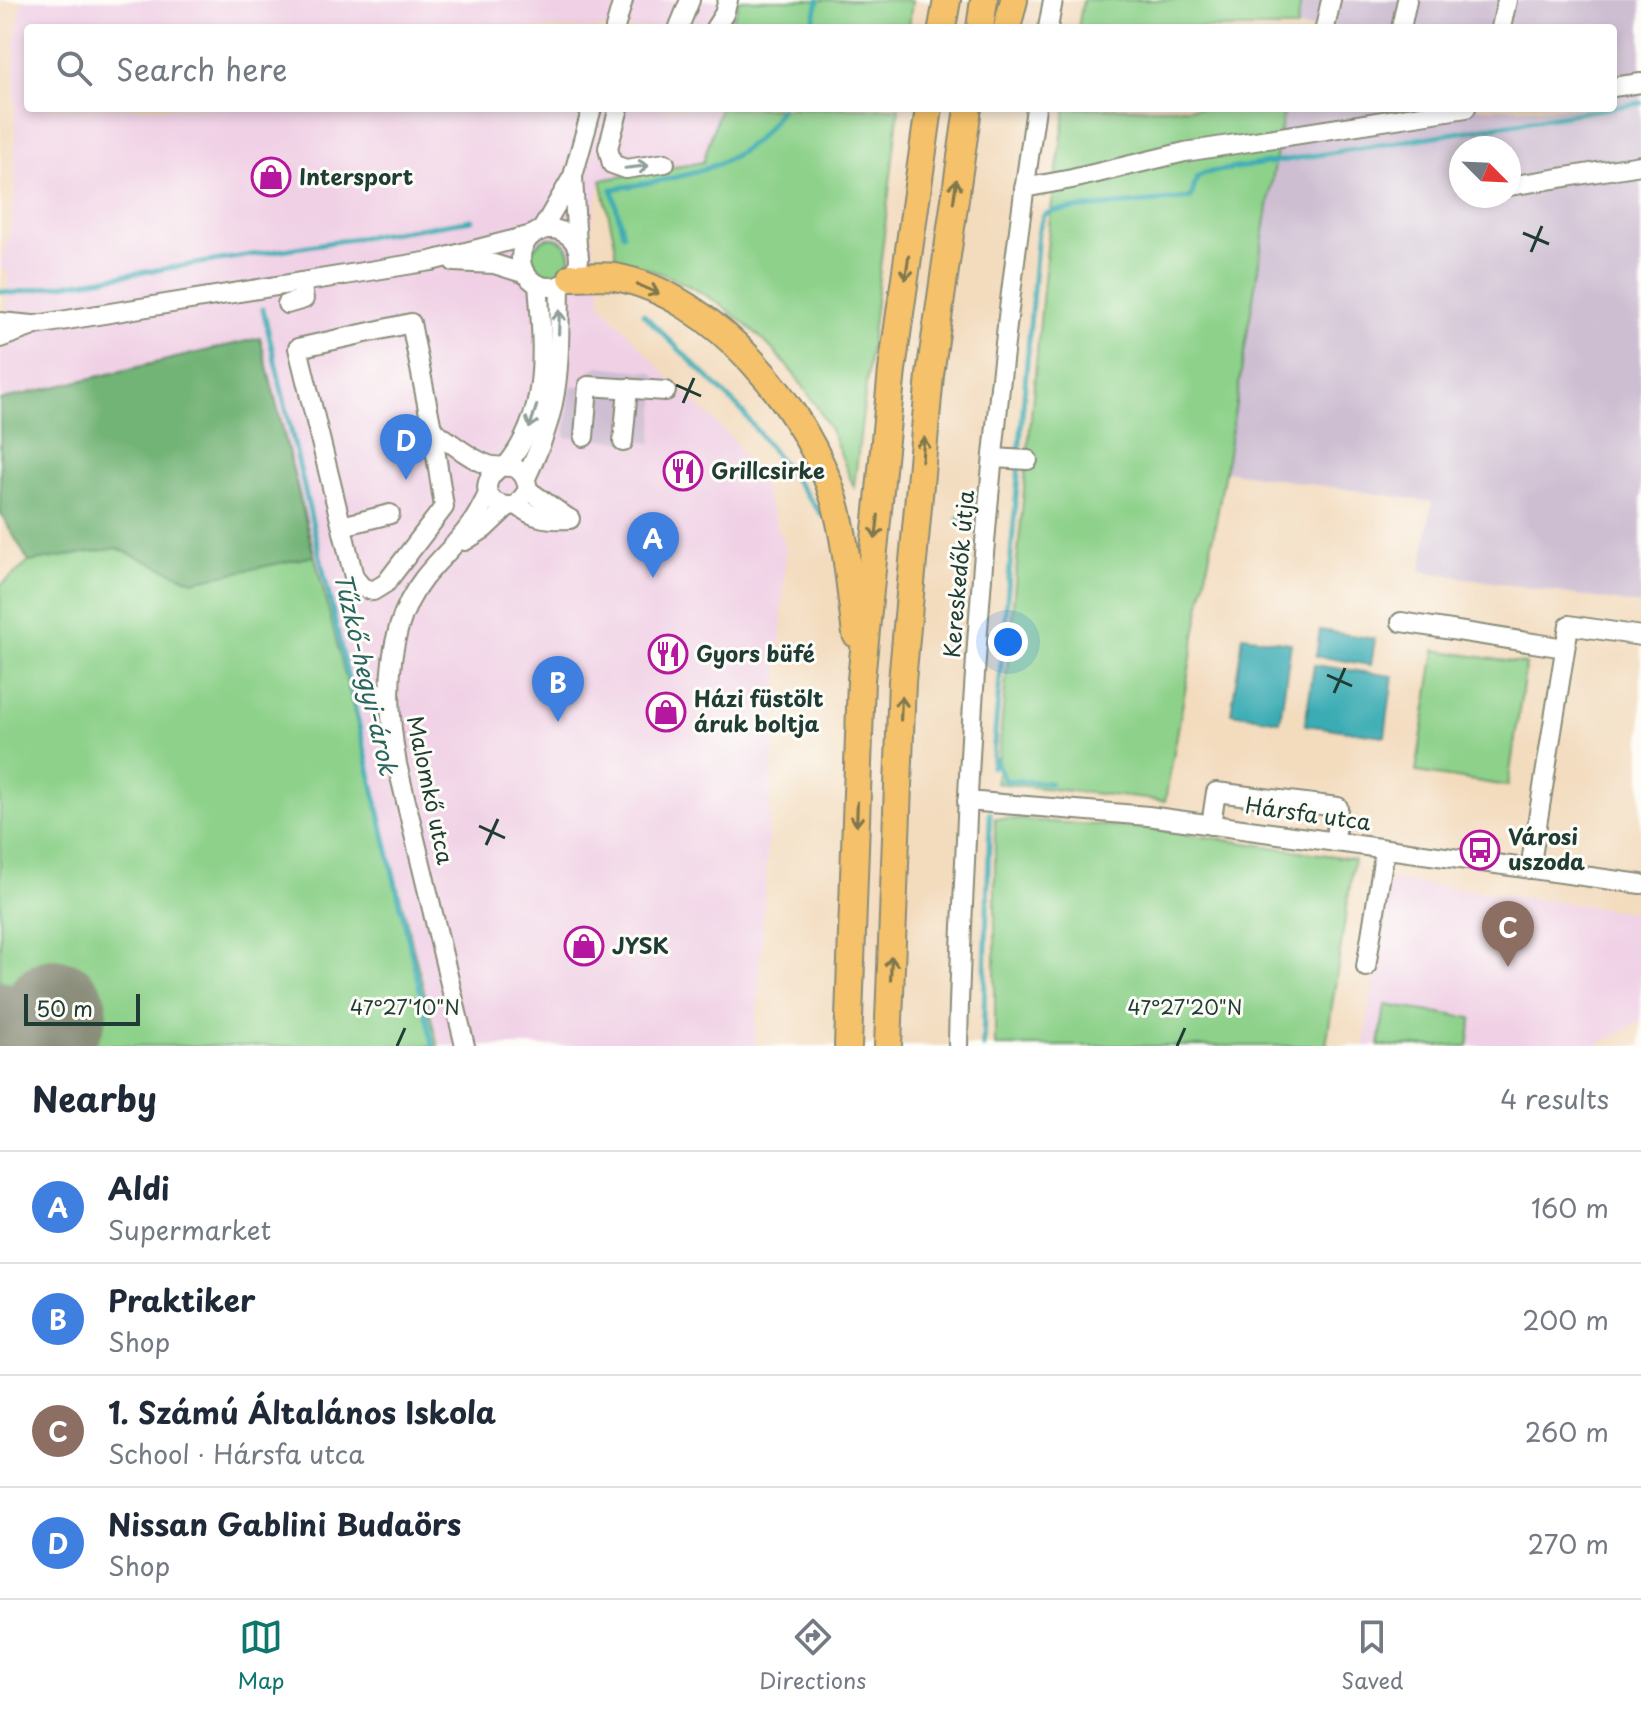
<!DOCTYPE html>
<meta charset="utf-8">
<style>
:root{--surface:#fff;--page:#f6f6f7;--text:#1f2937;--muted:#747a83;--line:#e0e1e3;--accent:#0f766e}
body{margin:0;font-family:"Playpen Sans",sans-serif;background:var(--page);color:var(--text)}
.compass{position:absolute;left:1449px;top:136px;width:72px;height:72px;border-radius:50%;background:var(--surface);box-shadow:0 4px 12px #0003;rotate:114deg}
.scale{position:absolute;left:24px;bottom:20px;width:116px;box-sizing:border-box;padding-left:8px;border:4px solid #1f3d34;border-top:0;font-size:22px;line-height:28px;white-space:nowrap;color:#1f3d34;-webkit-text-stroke:6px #fdfcf7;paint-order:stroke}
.you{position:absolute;left:1008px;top:642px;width:28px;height:28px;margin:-20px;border:6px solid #fff;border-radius:50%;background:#1a73e8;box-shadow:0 0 0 12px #1a73e833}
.badge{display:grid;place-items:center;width:52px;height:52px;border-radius:50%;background:var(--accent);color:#fff;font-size:26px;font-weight:700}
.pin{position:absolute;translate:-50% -66px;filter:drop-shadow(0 2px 4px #0008)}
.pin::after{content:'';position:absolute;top:42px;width:28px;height:24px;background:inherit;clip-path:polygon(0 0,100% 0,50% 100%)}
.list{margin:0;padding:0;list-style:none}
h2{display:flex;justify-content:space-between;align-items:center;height:104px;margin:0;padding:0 32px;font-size:34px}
h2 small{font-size:26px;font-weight:400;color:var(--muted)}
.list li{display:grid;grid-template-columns:52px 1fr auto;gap:24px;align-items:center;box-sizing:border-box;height:112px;padding:0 32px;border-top:2px solid var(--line)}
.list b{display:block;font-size:30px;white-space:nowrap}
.list p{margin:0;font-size:26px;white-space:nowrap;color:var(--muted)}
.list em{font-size:26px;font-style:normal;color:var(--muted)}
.icon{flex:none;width:44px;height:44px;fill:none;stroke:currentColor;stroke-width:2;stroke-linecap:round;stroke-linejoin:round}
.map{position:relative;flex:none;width:1641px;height:1046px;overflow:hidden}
.search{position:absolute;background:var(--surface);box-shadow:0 4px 12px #0003;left:24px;right:24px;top:24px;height:88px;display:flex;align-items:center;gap:20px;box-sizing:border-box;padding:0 28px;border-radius:8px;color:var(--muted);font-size:30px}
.sheet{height:552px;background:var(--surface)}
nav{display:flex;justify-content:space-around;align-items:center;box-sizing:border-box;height:112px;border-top:2px solid var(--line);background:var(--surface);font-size:22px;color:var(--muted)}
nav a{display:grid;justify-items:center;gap:4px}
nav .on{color:var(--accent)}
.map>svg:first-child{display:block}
.built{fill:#f0d0e5}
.industrial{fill:#cebed2;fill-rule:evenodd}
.green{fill:#8dd18a;stroke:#56875f;stroke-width:2}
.forest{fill:#72b376;stroke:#487855;stroke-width:2}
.water{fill:#3aacb4;stroke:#2c7474;stroke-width:2}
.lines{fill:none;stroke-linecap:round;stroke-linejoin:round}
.stream{stroke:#3aacb4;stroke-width:5}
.taxiway{stroke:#898c79;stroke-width:42}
.runway{stroke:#898c79;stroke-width:104}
.minor-casing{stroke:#898c79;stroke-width:22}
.highway-casing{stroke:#898c79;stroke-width:30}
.minor{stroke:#fff;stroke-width:18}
.highway{stroke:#f5c16b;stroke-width:26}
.oneway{stroke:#8f9e9a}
.oneway2{stroke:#7f784d}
.ticks{fill:none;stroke:#1f3d34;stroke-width:3}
.labels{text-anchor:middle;stroke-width:6;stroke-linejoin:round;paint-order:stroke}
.poi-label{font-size:22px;font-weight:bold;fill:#1f3d34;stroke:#fdfcf7;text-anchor:start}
.street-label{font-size:22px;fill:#1f3d34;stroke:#fdfcf7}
.water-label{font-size:24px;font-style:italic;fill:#286461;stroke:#fdfcf7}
.ticks-label{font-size:20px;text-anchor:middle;fill:#1f3d34;stroke:#fdfcf7;stroke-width:6;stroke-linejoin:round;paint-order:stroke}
</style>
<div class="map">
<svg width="1641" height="1046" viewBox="0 0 1641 1046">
<rect width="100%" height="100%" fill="#fdfcf7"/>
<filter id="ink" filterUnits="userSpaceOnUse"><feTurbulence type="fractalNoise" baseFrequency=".0125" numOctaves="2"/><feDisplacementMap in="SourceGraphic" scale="16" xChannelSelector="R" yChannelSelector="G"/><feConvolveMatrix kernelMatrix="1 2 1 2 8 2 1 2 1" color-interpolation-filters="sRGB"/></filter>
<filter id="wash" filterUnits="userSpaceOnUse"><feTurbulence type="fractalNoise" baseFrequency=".006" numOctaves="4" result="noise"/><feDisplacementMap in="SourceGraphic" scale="32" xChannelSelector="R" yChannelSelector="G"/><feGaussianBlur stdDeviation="1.8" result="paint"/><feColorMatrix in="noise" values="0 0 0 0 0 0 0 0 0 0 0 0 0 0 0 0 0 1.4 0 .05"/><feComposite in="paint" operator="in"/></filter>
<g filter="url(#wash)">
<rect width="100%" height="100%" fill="#f3dbbe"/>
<g class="built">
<path d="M22,0H739L730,28H28V108H720L703,162L601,180L591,228L602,305L671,380L731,437L761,482L786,550L755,1046H438L260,338L0,400V360L9,276L0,264L9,234L15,194V43Z"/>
<path d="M1389,880L1641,913V1021L1595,1046H1364Z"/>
</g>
<g class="industrial">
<path d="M1301,0H1641V605L1421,571L1432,502L1225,471L1284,108H1613V28H1297ZM1461,148H1509V196H1461Z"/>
<path d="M599,366L652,372L658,379L652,443L565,437L571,386H583L589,380V371Z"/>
</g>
<g class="green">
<path d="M739,0H912L909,28H730Z"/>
<path d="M1083,0H1301L1297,28H1078Z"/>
<path d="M720,108H899L854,487C844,465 837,440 824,419C780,342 704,276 615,261V243L601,180L703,162Z"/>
<path d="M1066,108H1284L1225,471L1165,801L996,783L1050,217Z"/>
<circle cx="551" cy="257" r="19"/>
<path d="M260,338L438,1046H0V586L29,562L0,512V400Z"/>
<path d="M1435,650L1526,664L1508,786L1416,772Z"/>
<path d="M995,818L1151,829L1354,859L1326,1046H995Z"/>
<path d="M1385,1005L1472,1018L1468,1046H1379Z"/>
</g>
<path class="forest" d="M260,338L314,556L193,581L117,548L29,562L0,512V400Z"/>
<g class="water">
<path d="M1320,630L1375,639L1371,665L1316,656Z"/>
<path d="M1243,636L1291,643L1280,721L1231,713Z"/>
<path d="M1314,665L1393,676L1385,736L1305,725Z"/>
</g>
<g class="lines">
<g class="stream">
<path d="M812,28L818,0"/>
<path d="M1613,107L1641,103"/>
<path d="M623,234L612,189C675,178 747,171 781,108"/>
<path d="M0,291L12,293L472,220"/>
<path d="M263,309L433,1046"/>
<path d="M643,314L741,410L822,515"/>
<path d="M1019,455L1038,232L1044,215L1052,211L1191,198L1197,177L1205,173L1610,108"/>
<path d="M958,518L970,520"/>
<path d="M994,757L1004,780L1050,783"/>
<path d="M992,767L1019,465"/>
<path d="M983,1046L990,812"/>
</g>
<path class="taxiway" d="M0,1001L38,1042"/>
<path class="runway" d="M35,1046L55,1011"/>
</g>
</g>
<g filter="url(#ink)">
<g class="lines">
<defs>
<g id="minor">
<path d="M679,27L690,0"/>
<path d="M615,28L623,0"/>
<path d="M715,28L724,14L728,0"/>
<path d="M1048,28L1053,0"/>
<path d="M1325,28L1331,0"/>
<path d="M1401,28L1407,0"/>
<path d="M1501,28L1507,0"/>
<path d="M1613,87L1641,83"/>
<path d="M619,108L608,148L612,164L626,169L665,163"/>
<path d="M573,177L577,246"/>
<path d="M1509,186L1641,165"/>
<path d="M1024,188L1072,179L1185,152L1466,108"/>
<circle cx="550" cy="258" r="29"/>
<path d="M541,231L573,176L592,108"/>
<path d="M454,262L494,264L526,274"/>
<path d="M287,304L304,299L301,282"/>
<path d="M0,322L33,325"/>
<path d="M0,338L36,325L431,261L532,235"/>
<path d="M432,429L444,507L386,583L373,591L362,587L354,577L298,348L411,323L432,429C449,441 467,457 486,464C497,469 507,464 517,469C525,474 527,482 528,490L517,505C490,511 476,486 498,469"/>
<path d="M584,437L588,386L666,391"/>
<path d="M623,442L628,388"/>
<path d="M994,458L1028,460"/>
<path d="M506,466C550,413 543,348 538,284"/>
<path d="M526,478C537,454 548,429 553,403C561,365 559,324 560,285"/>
<path d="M528,490L568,518"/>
<path d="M517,505C534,519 549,520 570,519"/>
<path d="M342,526L390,514"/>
<path d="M465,541L484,529L506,508"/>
<path d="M1401,622L1565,648"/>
<path d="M366,686L379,694H389"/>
<path d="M967,801L1148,816L1641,884"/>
<path d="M1211,825L1216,792L1338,807L1335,842"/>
<path d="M1530,869L1569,625L1641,636"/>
<path d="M1366,967L1385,849"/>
<path d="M465,1046L397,764C386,703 384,629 424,578C440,558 459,542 473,521C479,513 483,503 488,494"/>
<path d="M958,1046C959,977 963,908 966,840C976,595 1000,350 1036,108"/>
</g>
<g id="highway">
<path d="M942,28L947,0"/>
<path d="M980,28L984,0"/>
<path d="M1007,28L1014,0"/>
<path d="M572,277C586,277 601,275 615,277C714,295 808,409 835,502C847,545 850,590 856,634"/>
<path d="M848,1046L861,680L892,370L929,108"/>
<path d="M888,1046L902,682L930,375L968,108"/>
</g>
</defs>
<use href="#minor" class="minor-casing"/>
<use href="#highway" class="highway-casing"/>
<use href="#minor" class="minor"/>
<use href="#highway" class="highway"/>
</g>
<defs><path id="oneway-shaft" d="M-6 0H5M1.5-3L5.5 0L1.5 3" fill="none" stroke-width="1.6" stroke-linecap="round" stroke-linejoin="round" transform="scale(2)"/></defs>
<g class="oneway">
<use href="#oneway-shaft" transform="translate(637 167) rotate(-6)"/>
<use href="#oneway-shaft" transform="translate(559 322) rotate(-88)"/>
<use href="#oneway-shaft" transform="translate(533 417) rotate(108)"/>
</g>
<g class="oneway2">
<use href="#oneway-shaft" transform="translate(955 191) rotate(-82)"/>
<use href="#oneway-shaft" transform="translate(907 268) rotate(98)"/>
<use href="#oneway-shaft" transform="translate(648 289) rotate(23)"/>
<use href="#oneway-shaft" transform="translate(923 449) rotate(-85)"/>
<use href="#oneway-shaft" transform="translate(877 527) rotate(96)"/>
<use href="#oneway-shaft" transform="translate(901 708) rotate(-88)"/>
<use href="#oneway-shaft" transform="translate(857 814) rotate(92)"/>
<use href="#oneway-shaft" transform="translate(891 968) rotate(-88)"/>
</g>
</g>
<path class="ticks" d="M1523,233L1549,244M1531,252L1542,226M676,385L701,396M683,403L694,378M1327,675L1352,686M1334,693L1345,668M479,826L505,838M486,845L498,819M397,1046L405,1028M1177,1046L1185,1028"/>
<defs>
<symbol id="shop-ring" viewBox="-11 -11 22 22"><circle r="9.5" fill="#fdfcf7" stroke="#b5179e" stroke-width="1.5"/><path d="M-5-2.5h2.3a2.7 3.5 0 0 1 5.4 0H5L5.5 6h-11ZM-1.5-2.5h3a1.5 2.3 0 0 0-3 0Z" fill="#b5179e"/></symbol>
<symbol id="restaurant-ring" viewBox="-11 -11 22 22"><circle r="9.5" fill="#fdfcf7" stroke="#b5179e" stroke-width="1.5"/><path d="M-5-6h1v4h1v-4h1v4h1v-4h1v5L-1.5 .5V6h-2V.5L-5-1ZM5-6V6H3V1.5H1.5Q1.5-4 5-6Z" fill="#b5179e"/></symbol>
<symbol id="bus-ring" viewBox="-11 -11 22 22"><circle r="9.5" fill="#fdfcf7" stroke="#b5179e" stroke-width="1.5"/><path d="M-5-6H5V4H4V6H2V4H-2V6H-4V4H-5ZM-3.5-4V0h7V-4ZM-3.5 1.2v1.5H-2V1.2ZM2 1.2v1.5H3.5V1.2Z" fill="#b5179e"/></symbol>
</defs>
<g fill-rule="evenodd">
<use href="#shop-ring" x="249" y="155" width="44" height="44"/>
<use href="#restaurant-ring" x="661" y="449" width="44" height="44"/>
<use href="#restaurant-ring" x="646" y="632" width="44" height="44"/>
<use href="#shop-ring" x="644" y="690" width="44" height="44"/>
<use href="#bus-ring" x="1458" y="828" width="44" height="44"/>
<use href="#shop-ring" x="562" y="924" width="44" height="44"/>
</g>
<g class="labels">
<g class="poi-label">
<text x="299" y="185">Intersport</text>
<text x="711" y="479">Grillcsirke</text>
<text x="696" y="662">Gyors büfé</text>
<text x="694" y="707">Házi füstölt<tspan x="694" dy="25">áruk boltja</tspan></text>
<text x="1508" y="845">Városi<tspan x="1508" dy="25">uszoda</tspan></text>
<text x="612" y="954">JYSK</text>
</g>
<g class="street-label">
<text transform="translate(959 574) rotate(-85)" y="8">Kereskedők útja</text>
<text transform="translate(430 790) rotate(78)" y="8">Malomkő utca</text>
<text transform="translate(1308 814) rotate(8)" y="8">Hársfa utca</text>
</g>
<g class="water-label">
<text transform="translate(365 674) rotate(77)" y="8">Tűzkő-hegyi-árok</text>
</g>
</g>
<g class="ticks-label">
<text x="405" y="1015">47°27'10"N</text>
<text x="1185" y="1015">47°27'20"N</text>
</g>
</svg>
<svg class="compass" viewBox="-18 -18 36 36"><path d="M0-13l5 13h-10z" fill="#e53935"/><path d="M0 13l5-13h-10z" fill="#747a83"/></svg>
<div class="scale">50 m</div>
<div class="you"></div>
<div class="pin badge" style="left:653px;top:578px;background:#3f7fe0">A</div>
<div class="pin badge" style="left:558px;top:722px;background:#3f7fe0">B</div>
<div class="pin badge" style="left:1508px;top:967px;background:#8d6e63">C</div>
<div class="pin badge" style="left:406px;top:480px;background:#3f7fe0">D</div>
<div class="search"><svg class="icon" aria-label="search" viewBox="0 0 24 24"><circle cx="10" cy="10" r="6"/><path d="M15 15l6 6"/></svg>Search here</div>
</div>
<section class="sheet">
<h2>Nearby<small>4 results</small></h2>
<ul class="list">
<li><span class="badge" style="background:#3f7fe0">A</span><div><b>Aldi</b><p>Supermarket</p></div><em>160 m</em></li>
<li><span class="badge" style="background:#3f7fe0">B</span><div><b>Praktiker</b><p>Shop</p></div><em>200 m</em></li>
<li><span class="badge" style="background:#8d6e63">C</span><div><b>1. Számú Általános Iskola</b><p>School · Hársfa utca</p></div><em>260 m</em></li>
<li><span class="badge" style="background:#3f7fe0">D</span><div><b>Nissan Gablini Budaörs</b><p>Shop</p></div><em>270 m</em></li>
</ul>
</section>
<nav>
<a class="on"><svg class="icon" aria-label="map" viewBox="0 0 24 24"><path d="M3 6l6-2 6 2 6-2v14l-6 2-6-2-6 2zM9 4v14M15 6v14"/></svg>Map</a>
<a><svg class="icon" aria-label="directions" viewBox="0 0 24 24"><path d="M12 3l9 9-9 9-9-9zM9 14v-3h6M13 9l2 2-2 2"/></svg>Directions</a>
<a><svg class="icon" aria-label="saved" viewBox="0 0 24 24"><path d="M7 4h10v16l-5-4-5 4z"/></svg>Saved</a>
</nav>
